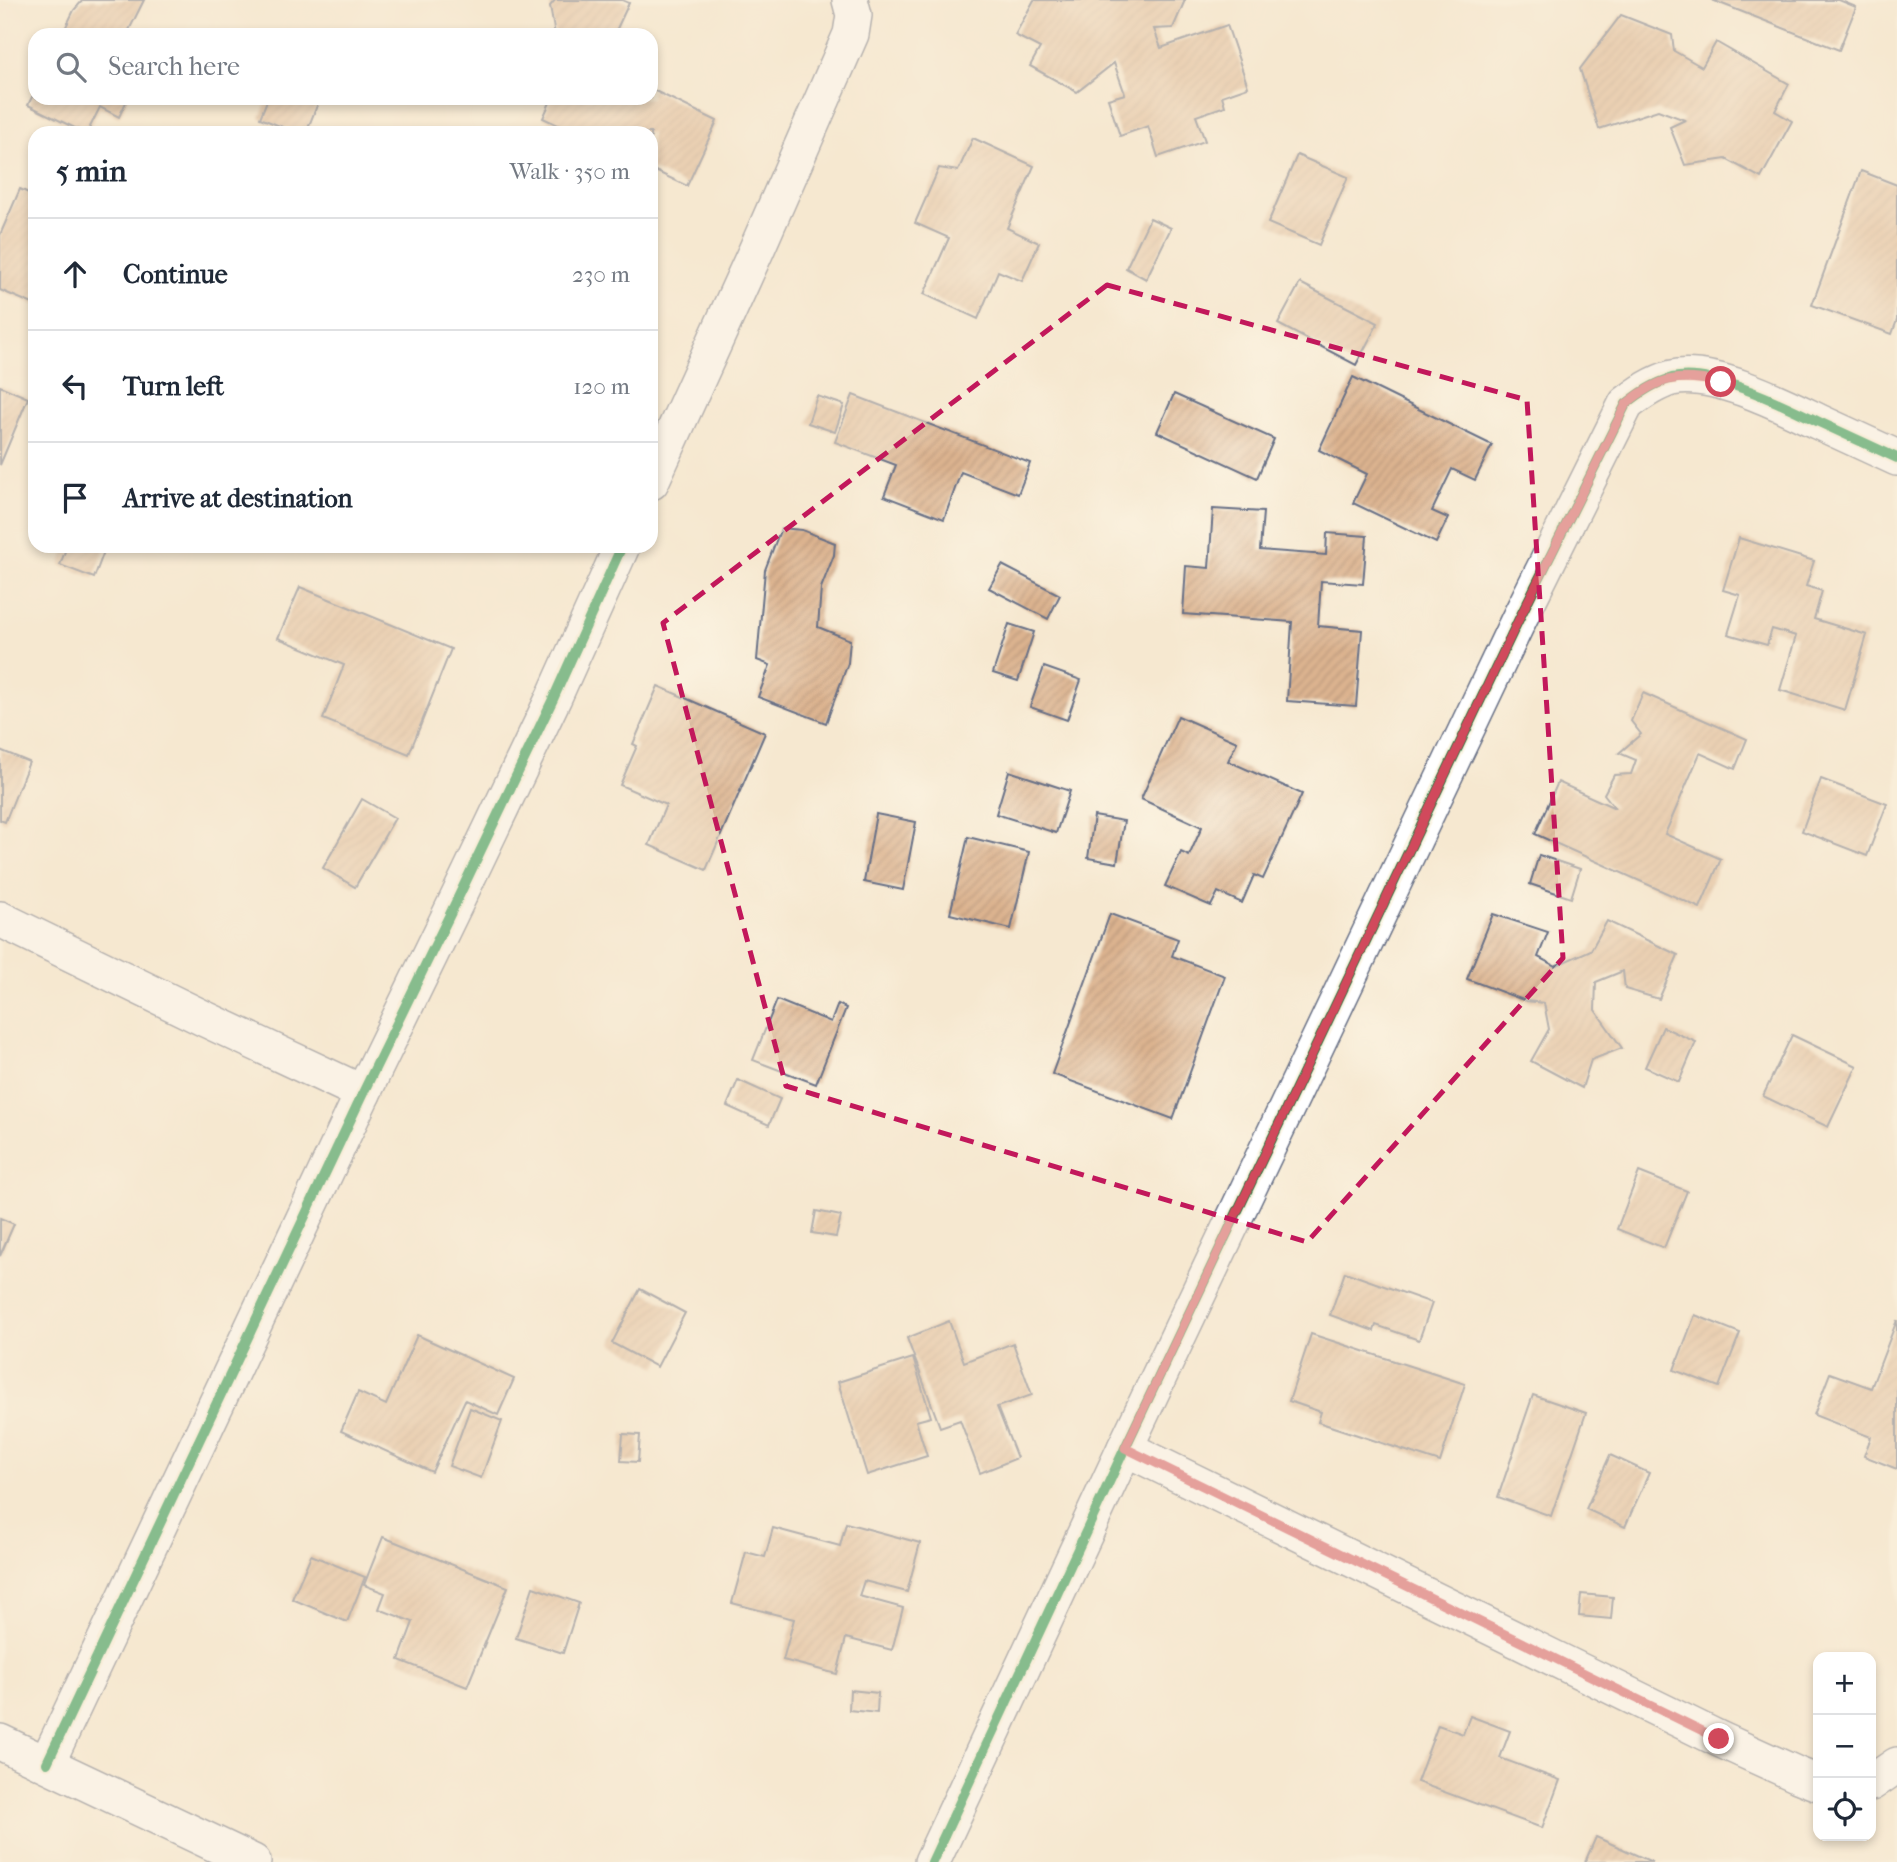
<!DOCTYPE html>
<meta charset="utf-8">
<style>
:root{--surface:#fff;--page:#f6f6f7;--text:#1f2937;--muted:#747a83;--line:#e0e1e3}
body{margin:0;font-family:"IM FELL French Canon",serif;background:var(--page);color:var(--text)}
.controls{position:absolute;right:21px;bottom:21px;display:grid;overflow:hidden;border-radius:14px;box-shadow:0 4px 10px #0003}
.controls button{width:63px;height:63px;display:grid;place-items:center;padding:0;border:0;border-bottom:2px solid var(--line);background:var(--surface);color:var(--text);font:35px sans-serif}
.stop{position:absolute;width:21px;height:21px;margin:-16px;border:5px solid #d1495b;border-radius:50%;background:#fff}
.stop.end{background:#d1495b;border-color:#fff;box-shadow:0 2px 7px #0008}
.list{margin:0;padding:0;list-style:none}
h2{display:flex;justify-content:space-between;align-items:center;height:91px;margin:0;padding:0 28px;font-size:30px}
h2 small{font-size:23px;font-weight:400;color:var(--muted)}
.list li{display:grid;grid-template-columns:46px 1fr auto;gap:21px;align-items:center;box-sizing:border-box;height:112px;padding:0 28px;border-top:2px solid var(--line)}
.list b{display:block;font-size:26px;white-space:nowrap}
.list em{font-size:23px;font-style:normal;color:var(--muted)}
.icon{flex:none;width:38px;height:38px;fill:none;stroke:currentColor;stroke-width:2;stroke-linecap:round;stroke-linejoin:round}
.map{position:relative;flex:none;width:1897px;height:1862px;overflow:hidden}
.search{position:absolute;background:var(--surface);box-shadow:0 4px 10px #0003;left:28px;top:28px;width:630px;height:77px;display:flex;align-items:center;gap:18px;box-sizing:border-box;padding:0 24px;border-radius:21px;color:var(--muted);font-size:26px}
.panel{position:absolute;background:var(--surface);box-shadow:0 4px 10px #0003;left:28px;top:126px;width:630px;height:427px;border-radius:21px}
.map>svg:first-child{display:block}
.building{fill:url(#building-hatch)}
.lines{fill:none;stroke-linecap:round;stroke-linejoin:round}
.minor-casing{stroke:#687086;stroke-width:38}
.minor{stroke:#fff;stroke-width:35}
.cycleway-casing{stroke:#fcf5e5;stroke-width:15}
.cycleway{stroke:#00873e;stroke-width:10}
.route{stroke:#d1495b;stroke-width:9}
.marked{fill:none;stroke:#c2185b;stroke-width:5;stroke-dasharray:14 9;stroke-linejoin:round}
</style>
<div class="map">
<svg width="1897" height="1862" viewBox="0 0 1897 1862">
<defs>
<pattern id="building-hatch" width="6" height="6" patternUnits="userSpaceOnUse" patternTransform="scale(1.75)"><rect width="6" height="6" fill="#dcb38f"/><path d="M-1 1l2-2M0 6l6-6M5 7l2-2" fill="none" stroke="#bc9a7e"/></pattern>
</defs>
<rect width="100%" height="100%" fill="#fcf5e5"/>
<filter id="ink" filterUnits="userSpaceOnUse"><feTurbulence type="fractalNoise" baseFrequency=".0143" numOctaves="2"/><feDisplacementMap in="SourceGraphic" scale="14" xChannelSelector="R" yChannelSelector="G"/><feConvolveMatrix kernelMatrix="1 2 1 2 8 2 1 2 1" color-interpolation-filters="sRGB"/></filter>
<filter id="wash" filterUnits="userSpaceOnUse"><feTurbulence type="fractalNoise" baseFrequency=".00686" numOctaves="4" result="noise"/><feDisplacementMap in="SourceGraphic" scale="28" xChannelSelector="R" yChannelSelector="G"/><feGaussianBlur stdDeviation="1.57" result="paint"/><feColorMatrix in="noise" values="0 0 0 0 0 0 0 0 0 0 0 0 0 0 0 0 0 1.4 0 .05"/><feComposite in="paint" operator="in"/></filter>
<g filter="url(#wash)">
<rect width="100%" height="100%" fill="#f6e8d0"/>
<g id="blocks">
<g class="building">
<path d="M83,0H144L128,32L133,35H62L74,10Z"/>
<path d="M555,0H622L629,3L614,35H555L550,6Z"/>
<path d="M1034,0H1185L1173,28L1154,29L1161,48L1227,25L1248,87L1222,96L1225,106L1196,116L1205,141L1158,157L1148,126L1120,136L1108,99L1125,94L1114,63L1077,92L1030,66L1040,48L1015,35Z"/>
<path d="M1712,0H1839L1856,7L1839,50Z"/>
<path d="M1621,15L1672,35L1674,51L1702,67L1716,42L1789,84L1775,111L1792,121L1761,178L1726,159L1685,165L1670,127L1685,120L1658,110L1599,129L1580,69Z"/>
<path d="M651,89L717,121L687,186L651,169V133H575L543,118L552,98H651Z"/>
<path d="M35,91V98H128L119,117L100,107L87,133H85L28,105Z"/>
<path d="M268,98H320L306,133H297L260,118Z"/>
<path d="M973,138L1034,166L1007,228L1039,243L1022,281L998,271L978,319L924,294L949,238L915,223L939,168L958,171Z"/>
<path d="M1297,155L1348,177L1319,245L1268,223Z"/>
<path d="M1861,171L1897,185V320L1892,334L1812,305Z"/>
<path d="M20,189L35,196V305L0,290V235Z"/>
<path d="M1150,218L1171,228L1146,279L1126,268Z"/>
<path d="M1300,283L1378,323L1356,365L1278,324Z"/>
<path d="M1353,377L1492,445L1475,480L1452,469L1432,511L1448,518L1436,543L1353,503L1367,474L1319,450Z"/>
<path d="M0,386L28,398L0,465Z"/>
<path d="M1174,394L1274,439L1257,478L1157,432Z"/>
<path d="M853,395L1030,463L1018,494L961,472L944,519L884,496L896,465L835,442Z"/>
<path d="M817,396L844,405L835,432L808,423Z"/>
<path d="M1213,509L1263,512L1260,550L1326,555L1327,533L1367,536L1363,584L1321,581L1318,626L1362,630L1356,706L1287,701L1292,622L1183,614L1186,566L1209,568Z"/>
<path d="M781,528L802,530L835,543L834,555L821,588L818,627L850,640L848,663L826,723L758,697L770,665L757,660L765,570Z"/>
<path d="M1739,538L1814,561L1806,586L1822,591L1814,619L1867,635L1845,710L1780,690L1796,636L1772,629L1767,645L1728,634L1740,595L1723,590Z"/>
<path d="M67,546H106L94,578L60,565Z"/>
<path d="M1002,565L1060,595L1048,619L989,588Z"/>
<path d="M300,587L451,649L409,754L323,719L344,665L278,638Z"/>
<path d="M1009,624L1034,632L1018,681L993,673Z"/>
<path d="M1044,667L1081,680L1067,720L1030,707Z"/>
<path d="M658,686L765,733L706,870L649,845L666,805L620,785L637,746L633,744Z"/>
<path d="M1643,693L1747,739L1735,769L1700,753L1665,834L1721,859L1700,908L1535,834L1558,782L1615,808L1604,794L1614,775L1631,774L1636,760L1619,753L1641,734L1631,721Z"/>
<path d="M1178,716L1237,742L1228,761L1302,794L1263,879L1254,875L1242,903L1218,892L1211,906L1165,886L1181,852L1189,856L1202,827L1141,799Z"/>
<path d="M0,750L29,762L5,822L0,820Z"/>
<path d="M1009,771L1070,791L1056,833L996,814Z"/>
<path d="M1821,779L1887,804L1867,856L1802,831Z"/>
<path d="M362,799L395,818L355,887L323,868Z"/>
<path d="M876,814L916,822L903,890L864,882Z"/>
<path d="M1094,816L1124,821L1117,863L1088,858Z"/>
<path d="M968,837L1029,852L1011,929L950,914Z"/>
<path d="M1539,855L1580,869L1571,898L1530,884Z"/>
<path d="M1110,914L1178,939L1172,956L1225,976L1173,1119L1052,1074Z"/>
<path d="M1493,914L1548,932L1538,957L1555,966L1591,950L1607,921L1678,955L1659,999L1625,989L1623,971L1596,982L1595,1010L1622,1048L1591,1060L1582,1088L1531,1061L1549,1029L1544,1003L1526,1001L1467,979Z"/>
<path d="M777,1000L831,1022L838,1004L846,1008L816,1084L753,1060Z"/>
<path d="M1663,1027L1696,1042L1679,1082L1645,1067Z"/>
<path d="M1792,1035L1857,1066L1828,1127L1763,1096Z"/>
<path d="M738,1080L780,1099L769,1125L727,1106Z"/>
<path d="M1639,1172L1687,1191L1664,1248L1617,1229Z"/>
<path d="M816,1211L841,1216L836,1237L812,1233Z"/>
<path d="M0,1218L14,1224L0,1256Z"/>
<path d="M1345,1272L1432,1303L1419,1340L1376,1325L1374,1331L1330,1315Z"/>
<path d="M640,1289L685,1313L657,1367L612,1343Z"/>
<path d="M1695,1315L1740,1333L1719,1387L1674,1370Z"/>
<path d="M1897,1320V1469L1864,1456L1871,1437L1814,1415L1830,1373L1871,1388Z"/>
<path d="M949,1321L964,1362L1013,1343L1032,1395L997,1407L1017,1458L980,1473L960,1420L940,1427L907,1338Z"/>
<path d="M1311,1334L1465,1384L1440,1462L1318,1422L1321,1412L1289,1401Z"/>
<path d="M417,1335L514,1379L498,1415L465,1400L432,1472L341,1431L358,1392L386,1405Z"/>
<path d="M913,1358L931,1417L916,1421L927,1456L867,1475L838,1382Z"/>
<path d="M1533,1395L1586,1413L1551,1516L1498,1497Z"/>
<path d="M470,1408L502,1421L481,1478L449,1466Z"/>
<path d="M623,1434L640,1435L638,1462L621,1461Z"/>
<path d="M1610,1455L1649,1473L1625,1527L1586,1509Z"/>
<path d="M846,1523L920,1543L907,1592L864,1581L859,1596L903,1608L892,1650L846,1638L837,1674L783,1660L794,1619L732,1603L746,1552L765,1557L773,1528L840,1546Z"/>
<path d="M383,1537L508,1587L467,1687L399,1660L413,1622L379,1609L385,1593L364,1585Z"/>
<path d="M311,1555L365,1577L347,1622L292,1599Z"/>
<path d="M533,1587L579,1603L563,1653L516,1638Z"/>
<path d="M1581,1594L1613,1597L1611,1619L1579,1616Z"/>
<path d="M850,1690L878,1693L877,1713L849,1710Z"/>
<path d="M1470,1716L1510,1731L1500,1758L1560,1780L1542,1828L1417,1782L1438,1725L1463,1734Z"/>
<path d="M1596,1837L1652,1862H1585Z"/>
</g>
</g>
</g>
<g filter="url(#ink)">
<use href="#blocks" fill-opacity="0" stroke="#687086" stroke-width="2"/>
<g class="lines">
<defs>
<g id="minor">
<path d="M651,482L756,251L851,34L854,15L850,0"/>
<path d="M0,919L203,1018L363,1093"/>
<path d="M1125,1448L1719,1739L1798,1775L1818,1783"/>
<path d="M0,1742L253,1862"/>
<path d="M47,1763L363,1093L456,902L554,697L622,546"/>
<path d="M1871,1783L1897,1765"/>
<path d="M932,1862L1125,1448L1519,619L1626,404C1640,393 1654,383 1672,378C1713,369 1782,404 1819,422C1845,434 1871,446 1897,458"/>
</g>
</defs>
<use href="#minor" class="minor-casing"/>
<use href="#minor" class="minor"/>
<defs>
<g id="cycleway">
<path d="M47,1763L363,1093L456,902L554,697L622,546"/>
<path d="M932,1862L1125,1448L1519,619L1626,404C1640,393 1654,383 1672,378C1713,369 1782,404 1819,422C1845,434 1871,446 1897,458"/>
</g>
</defs>
<use href="#cycleway" class="cycleway-casing"/>
<use href="#cycleway" class="cycleway"/>
</g>
</g>
<g class="lines" filter="url(#ink)">
<path class="route" d="M1719,1739L1125,1448L1519,619L1626,404C1661,375 1678,375 1721,382"/>
</g>
<path d="M0 0H1897V1862H0ZM1107,285L1527,400L1563,958L1307,1242L786,1086L663,623Z" fill="#f6e8d0" fill-opacity=".55" fill-rule="evenodd"/>
<path class="marked" d="M1107,285L1527,400L1563,958L1307,1242L786,1086L663,623Z"/>
</svg>
<div class="controls">
<button>+</button>
<button>−</button>
<button><svg class="icon" aria-label="locate" viewBox="0 0 24 24"><circle cx="12" cy="12" r="6"/><path d="M12 2v4M12 18v4M2 12h4M18 12h4"/></svg></button>
</div>
<div class="stop" style="left:1721px;top:382px"></div>
<div class="stop end" style="left:1719px;top:1739px"></div>
<div class="search"><svg class="icon" aria-label="search" viewBox="0 0 24 24"><circle cx="10" cy="10" r="6"/><path d="M15 15l6 6"/></svg>Search here</div>
<section class="panel">
<h2>5 min<small>Walk · 350 m</small></h2>
<ul class="list">
<li><svg class="icon" aria-label="ahead" viewBox="0 0 24 24"><path d="M12 20V5M6 11l6-6 6 6"/></svg><div><b>Continue</b></div><em>230 m</em></li>
<li><svg class="icon" aria-label="left" viewBox="0 0 24 24"><path d="M17 20v-9H6M10 6l-5 5 5 5"/></svg><div><b>Turn left</b></div><em>120 m</em></li>
<li><svg class="icon" aria-label="arrive" viewBox="0 0 24 24"><path d="M6 21V4h12l-3 4 3 4H6"/></svg><div><b>Arrive at destination</b></div></li>
</ul>
</section>
</div>
